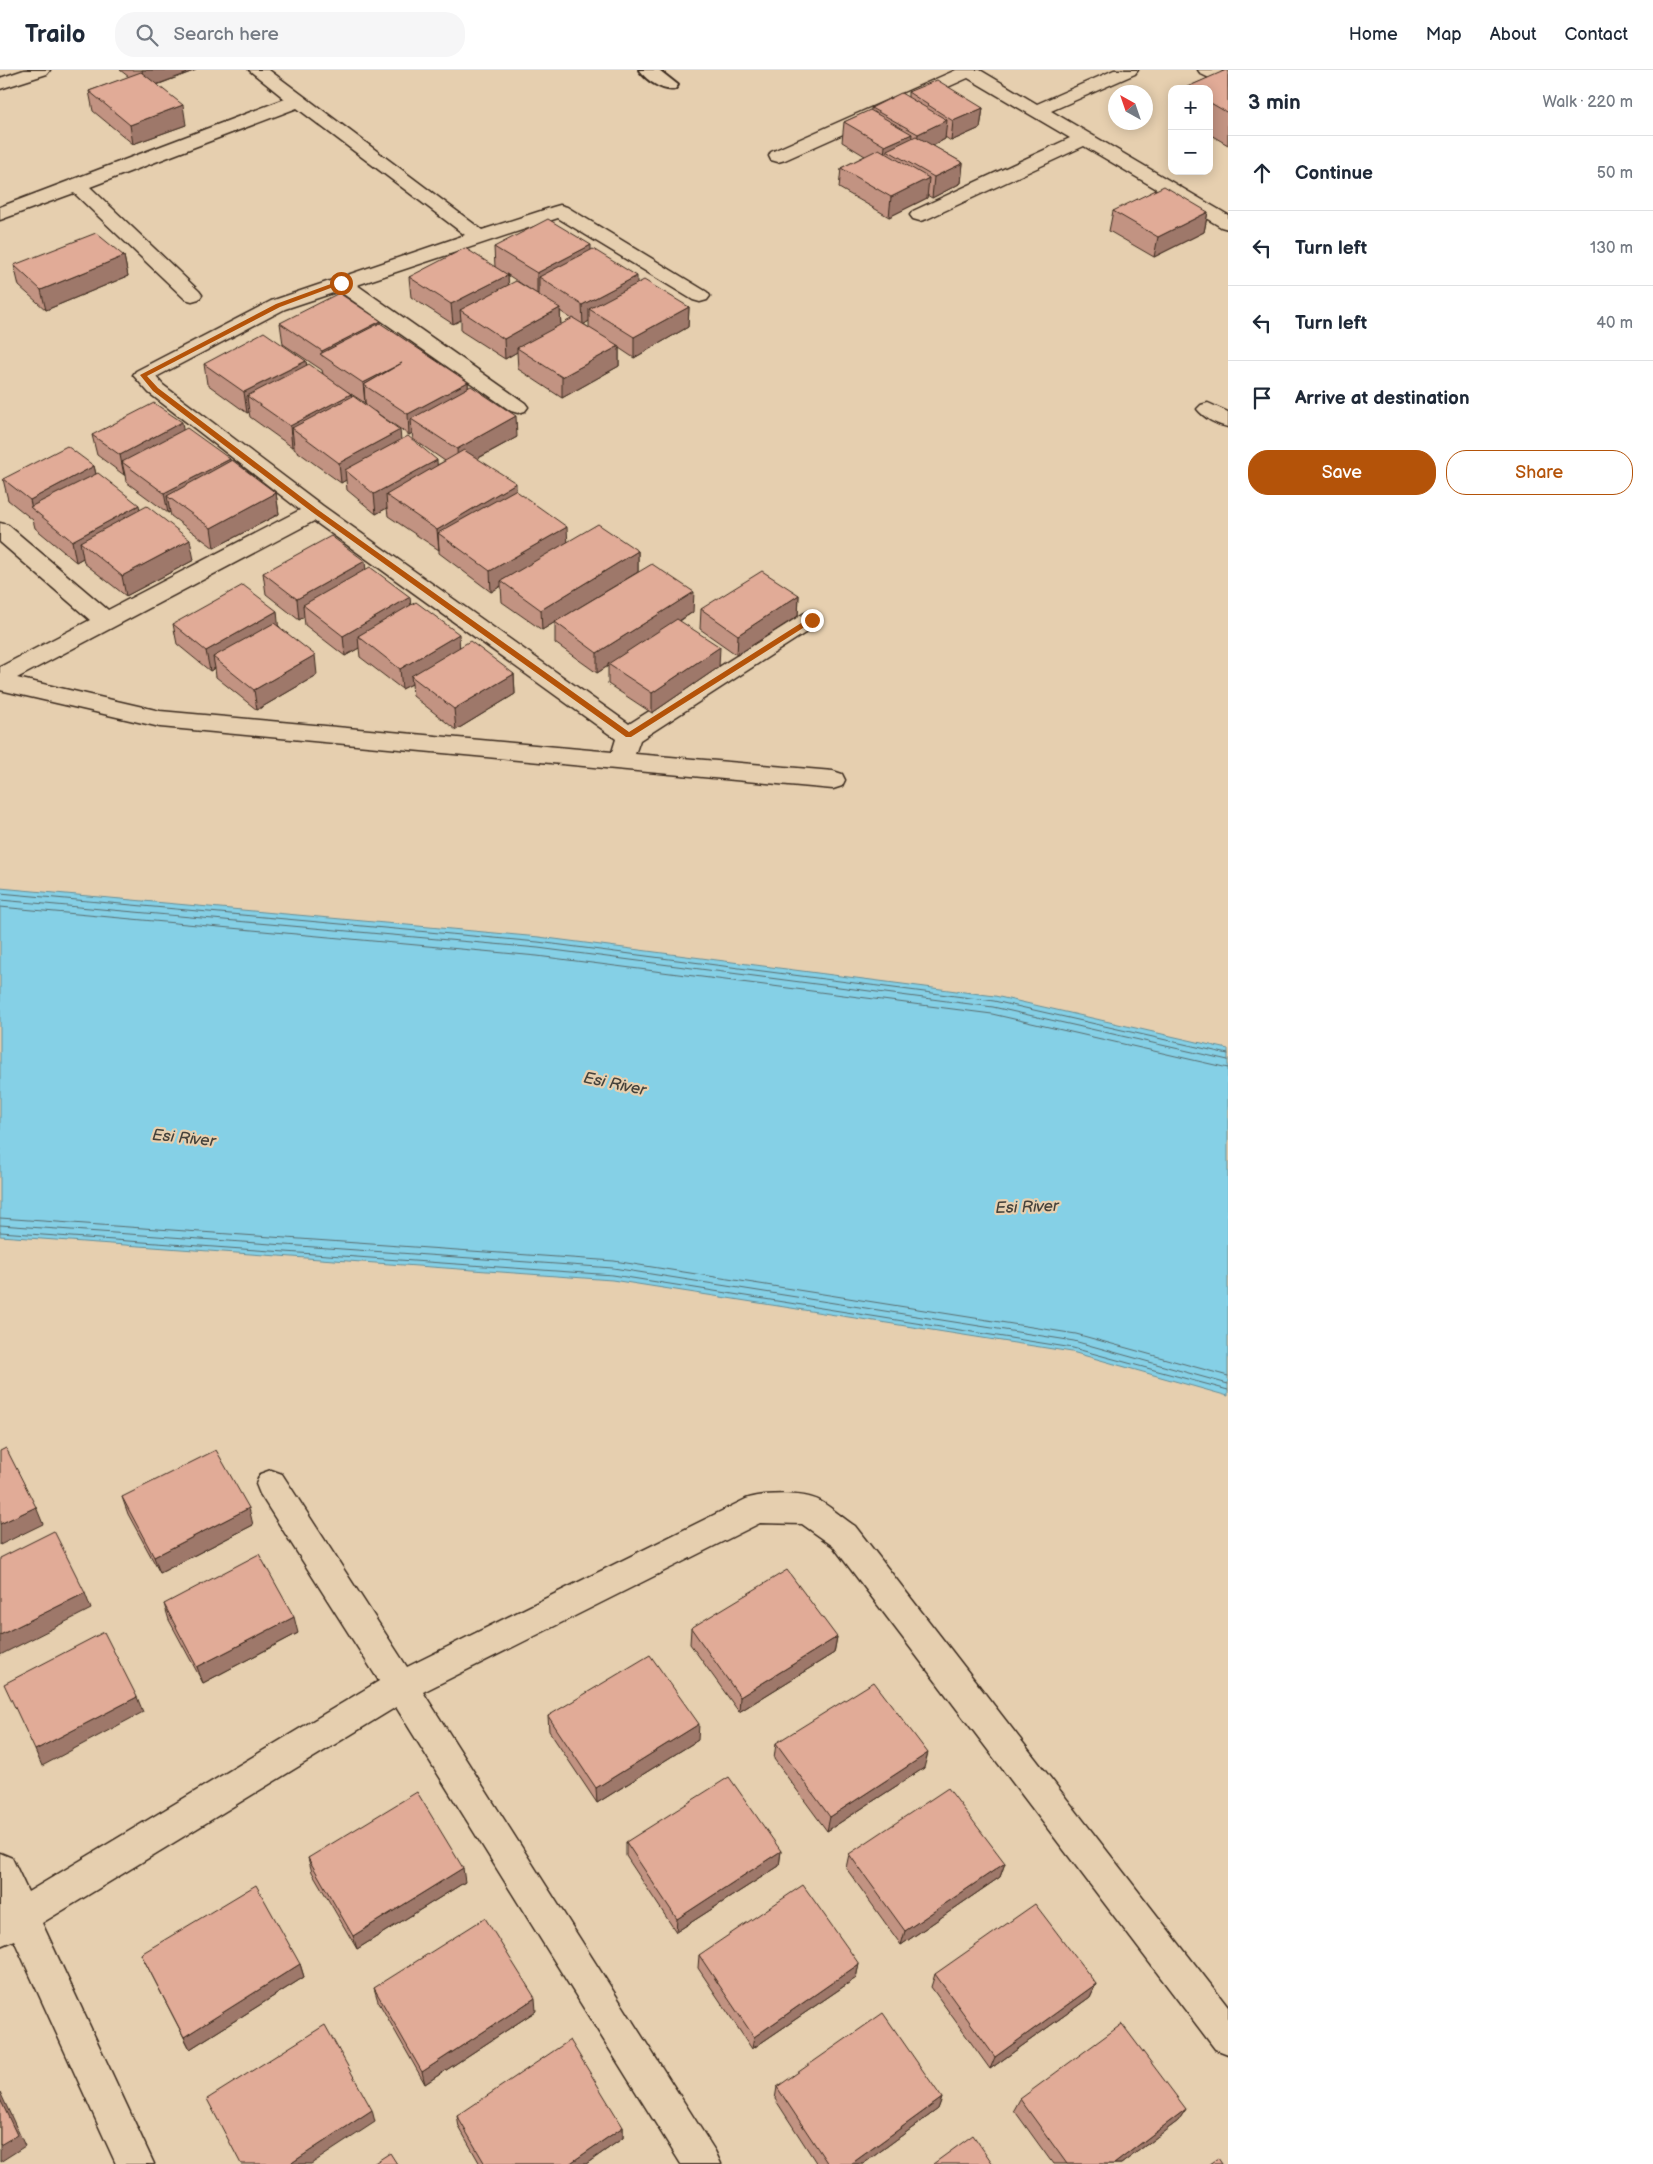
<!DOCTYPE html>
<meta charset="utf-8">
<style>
:root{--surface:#fff;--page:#f6f6f7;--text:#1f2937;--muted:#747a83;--line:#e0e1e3;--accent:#b45309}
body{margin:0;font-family:"Balsamiq Sans",sans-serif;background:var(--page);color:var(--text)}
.controls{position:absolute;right:15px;top:15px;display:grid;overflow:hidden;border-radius:10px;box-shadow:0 2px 12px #0003}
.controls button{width:45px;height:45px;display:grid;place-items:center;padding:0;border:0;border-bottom:1px solid var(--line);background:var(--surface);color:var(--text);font:25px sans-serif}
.compass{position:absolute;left:1108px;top:15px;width:45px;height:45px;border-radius:50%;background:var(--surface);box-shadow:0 2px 12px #0003;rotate:320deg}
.stop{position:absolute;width:15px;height:15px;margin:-11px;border:4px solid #b45309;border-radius:50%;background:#fff}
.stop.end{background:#b45309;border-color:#fff;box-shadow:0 1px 5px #0008}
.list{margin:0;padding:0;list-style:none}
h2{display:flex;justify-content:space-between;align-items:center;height:65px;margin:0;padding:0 20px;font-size:21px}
h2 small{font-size:16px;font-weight:400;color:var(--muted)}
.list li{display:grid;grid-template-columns:32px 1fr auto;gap:15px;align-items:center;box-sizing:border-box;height:75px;padding:0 20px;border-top:1px solid var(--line)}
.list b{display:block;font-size:19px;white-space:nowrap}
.list em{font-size:16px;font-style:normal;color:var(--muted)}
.actions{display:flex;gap:10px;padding:15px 20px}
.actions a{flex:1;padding:11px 0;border:1px solid var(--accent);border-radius:20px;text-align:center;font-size:18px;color:var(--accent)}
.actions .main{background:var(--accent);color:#fff}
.icon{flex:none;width:28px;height:28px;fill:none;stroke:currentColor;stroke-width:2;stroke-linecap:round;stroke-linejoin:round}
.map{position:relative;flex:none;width:1228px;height:2094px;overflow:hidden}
header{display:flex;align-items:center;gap:30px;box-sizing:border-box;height:70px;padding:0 25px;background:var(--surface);border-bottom:1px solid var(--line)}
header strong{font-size:24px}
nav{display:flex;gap:28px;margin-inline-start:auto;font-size:18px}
.search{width:350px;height:45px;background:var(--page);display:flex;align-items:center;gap:12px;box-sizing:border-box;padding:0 18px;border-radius:20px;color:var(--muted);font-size:19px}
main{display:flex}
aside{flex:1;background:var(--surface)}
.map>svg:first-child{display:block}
.water{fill:#85d0e6;stroke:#678e96}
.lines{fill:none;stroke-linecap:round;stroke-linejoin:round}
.shore{stroke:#596c6e;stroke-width:1}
.lane-casing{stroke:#3b2a1e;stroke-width:4}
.street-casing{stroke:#3b2a1e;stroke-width:3}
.lane{fill:#e6cfaf;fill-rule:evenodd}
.street{fill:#e6cfaf;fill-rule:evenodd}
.wall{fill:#c29382;stroke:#3b2a1e;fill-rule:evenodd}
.shaded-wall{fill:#9e786a;stroke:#3b2a1e}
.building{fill:#e1ab97;stroke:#3b2a1e}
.route{fill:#b45309}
.labels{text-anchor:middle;stroke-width:4.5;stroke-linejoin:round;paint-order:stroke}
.water-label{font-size:16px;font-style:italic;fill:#46433c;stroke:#e6cfaf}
</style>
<header>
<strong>Trailo</strong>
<div class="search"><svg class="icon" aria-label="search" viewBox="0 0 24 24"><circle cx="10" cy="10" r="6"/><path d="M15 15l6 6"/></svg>Search here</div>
<nav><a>Home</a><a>Map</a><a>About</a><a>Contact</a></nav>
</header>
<main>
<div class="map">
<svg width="1228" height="2094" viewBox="0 0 1228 2094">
<rect width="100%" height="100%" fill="#e6cfaf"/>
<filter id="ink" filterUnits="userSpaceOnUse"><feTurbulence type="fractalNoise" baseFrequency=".02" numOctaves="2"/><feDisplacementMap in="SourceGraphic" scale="10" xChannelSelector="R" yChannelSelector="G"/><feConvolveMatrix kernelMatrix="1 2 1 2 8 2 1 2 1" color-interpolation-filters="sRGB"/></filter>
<g filter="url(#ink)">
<path class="water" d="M0,818L539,867L995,926L1228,979V1326L1072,1282L612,1210L0,1166Z"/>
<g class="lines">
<g class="shore">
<path d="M0,823L538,872L994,931L1228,984"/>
<path d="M0,830L538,878L993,937L1228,990"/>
<path d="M0,837L537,886L992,944L1228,998"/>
<path d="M0,1148L614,1191L1076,1264L1228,1306"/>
<path d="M0,1155L613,1198L1074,1271L1228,1314"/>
<path d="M0,1162L613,1205L1073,1278L1228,1320"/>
</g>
<defs>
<path id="lane" d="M639,0H659L678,15L675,19C663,22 646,10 639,0Z"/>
<g id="street">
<path d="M24,0H50L47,4L0,19V8Z"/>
<path d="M249,0H269L482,160L553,137L560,135L567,137L707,222L710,226L707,230L700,232L693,230L558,148L357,215L525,333L528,337L525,341L518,343L511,341L339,221L285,239L156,307L163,315L323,436L629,654L803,544L811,541L819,544L822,549L819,554L640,670L635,684L833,701L842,704L845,710L842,716L833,719L160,657L0,620V597L90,550L0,472V453L8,455L108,540L300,440L149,323L133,305L136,301L271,231L465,165L297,38L90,117L199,221L202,225L199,229L192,231L185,229L74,123L0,150V137L285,29ZM314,451L616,669L612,682L160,641L17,608Z"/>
<path d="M956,0H980L1037,34L1114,0H1138L1135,4L1051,41L1228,145V159L1221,157L1084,76L927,149L920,151L913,149L910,145L913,141L1070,68L968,8L785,90L778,92L771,90L769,86L771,82Z"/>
<path d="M1198,0H1220L1228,5V17L1201,4Z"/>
<path d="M1208,333L1228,342V357C1217,355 1204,348 1197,339L1201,335Z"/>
<path d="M271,1400L282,1404L407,1597L746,1429C762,1423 804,1422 820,1431C832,1438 843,1448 855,1456L1228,1937V1984L1215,1979L833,1476L802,1454L760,1453L423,1622L715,2081L721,2094H681L396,1637L42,1853L154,2094H116L14,1870L0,1876V1783L12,1788L28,1822L379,1611L260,1424L256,1414L260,1404Z"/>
</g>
</defs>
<use href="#lane" class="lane-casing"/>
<use href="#street" class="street-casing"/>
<use href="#lane" class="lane"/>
<use href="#street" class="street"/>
</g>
<g class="wall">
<path d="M120,0H196L157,15L186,55L133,74L93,41L89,21L129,7Z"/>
<path d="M1228,0V75L1209,64V19H1184L1185,18Z"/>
<path d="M908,22L983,38L980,58L951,71L945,67V69L933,76L963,93L961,113L932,128L927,125V128L889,147L839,118L841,98L865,86L842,72L844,52L871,40V38L908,27Z"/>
<path d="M1113,141L1208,142L1204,162L1154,187L1109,161Z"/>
<path d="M494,177L591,180L637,214L689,237L688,257L634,288L619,278V296L562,328L518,299L517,282L505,289L461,261V250L453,254L411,227L409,207L495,197ZM508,205L537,224L539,223V225L508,215ZM560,241L572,249L561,255ZM589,251V258L584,254Z"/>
<path d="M124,186L128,206L46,240L19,216L14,195Z"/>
<path d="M280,253L381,254L468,312V317L517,367L477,389L516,421L568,472L638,481V502L542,560L502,532L501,516L491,522L439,483V480L388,446L387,438L376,444L347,420L346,410L341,413L294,379V376L292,377L250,347L249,342L247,343L207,314L204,294L306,291L307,296L323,304L322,300L283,274ZM348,322L365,333L366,335L352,327L351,324ZM374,341L409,365L412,363L413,369L445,391L437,395L401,369Z"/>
<path d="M183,360L230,389V391L276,423L279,444L214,478L171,446L170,442L168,443L126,412L125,405H124L97,385L92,365Z"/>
<path d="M94,396L96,404L140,439L194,490L126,526L84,493L83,488L76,492L35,458L33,450L8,430L3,409Z"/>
<path d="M365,500L411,535L460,577L514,604L515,624L456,660L413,626L412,614L402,619L360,587L359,578L345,586L305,555L304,547L299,550L266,524L263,503Z"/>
<path d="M799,525L798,546L737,585L700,559L701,539Z"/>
<path d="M693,542L680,551L719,597L652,643L608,614V596L597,603L555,573V552Z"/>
<path d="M173,554L279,556L317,605L257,640L216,607L215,598L210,601L177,574Z"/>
<path d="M122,1427L253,1455L160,1503L128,1444Z"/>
<path d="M164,1534L298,1563L203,1613L169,1550Z"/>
<path d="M691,1558L837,1567L834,1583L739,1642L690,1574Z"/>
<path d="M548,1646L698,1670L597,1733L549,1661Z"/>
<path d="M776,1673L924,1698L827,1761L774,1689Z"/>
<path d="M626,1772L781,1781L779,1796L676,1862L626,1786Z"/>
<path d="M849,1784L1005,1793L1000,1807L901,1875L846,1798Z"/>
<path d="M308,1788L465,1812L357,1879L312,1802Z"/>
<path d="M141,1884L300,1894L304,1907L190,1979Z"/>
<path d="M699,1885L859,1894L856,1908L752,1979L698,1898Z"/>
<path d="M935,1904L1096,1914L1090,1927L990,1999L931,1917Z"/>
<path d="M374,1918L536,1941L425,2014L378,1931Z"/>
<path d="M777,2017L942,2028L938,2039L863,2094H817L775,2029Z"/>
<path d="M1020,2029L1186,2039L1178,2051L1121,2094H1053L1014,2040Z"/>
<path d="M457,2046L623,2057V2068L586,2094H480L459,2057Z"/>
</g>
<g class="shaded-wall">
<path d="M142,0H196L145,19Z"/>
<path d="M183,35L186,55L133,74L130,55Z"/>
<path d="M983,38L980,58L951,71L953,51Z"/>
<path d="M947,50L945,69L916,84L918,64Z"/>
<path d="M912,64L910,84L887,80L886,95L883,96L885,76Z"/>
<path d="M963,93L961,113L932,128L934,107Z"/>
<path d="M929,108L927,128L889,147L891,127Z"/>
<path d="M1208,142L1204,162L1154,187L1158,167Z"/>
<path d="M591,175V195L539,207V223L537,224V203Z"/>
<path d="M124,186L128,206L46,240L41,220Z"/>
<path d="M508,205L509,225L460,240L461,250L453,254L451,234Z"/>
<path d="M637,206V226L589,239V251L583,255L582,235Z"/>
<path d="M689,237L688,257L634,288V267Z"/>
<path d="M560,238L561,259L517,278V282L505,289L504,269Z"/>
<path d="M381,251L383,272L322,286V281Z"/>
<path d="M619,276V296L562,328V307Z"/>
<path d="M306,291L309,312L247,326L249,342L247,343L244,322Z"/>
<path d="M402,293L364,315L365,333L363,313Z"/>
<path d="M468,312L469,333L411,349L412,363L409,365L408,344Z"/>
<path d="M351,324L354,345L292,358L294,376L292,377L290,356Z"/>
<path d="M516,346L517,367L458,399L457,379Z"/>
<path d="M182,352L185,373L122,392L125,405H124L120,385Z"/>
<path d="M400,360L402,380L345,400L346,410L341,413L339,393Z"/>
<path d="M230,389L233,410L167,426L170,442L168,443L164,423Z"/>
<path d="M437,390L438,410L386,425L387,438L376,444L374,424Z"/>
<path d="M94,396L99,417L32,439L30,430Z"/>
<path d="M516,413V434L438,463L439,480L437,460Z"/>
<path d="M276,423L279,444L214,478L211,458Z"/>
<path d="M139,435L143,456L80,472L83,488L76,492L72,471Z"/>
<path d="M567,457L568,478L501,511V516L491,522L490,501Z"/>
<path d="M190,470L194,490L126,526L122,506Z"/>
<path d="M638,481V502L542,560L541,540Z"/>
<path d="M365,491L367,512L303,535L304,547L299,550L297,529Z"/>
<path d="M694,522L693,542L610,595L608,594V596L597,603V583Z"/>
<path d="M799,525L798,546L737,585L738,565Z"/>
<path d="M410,527L412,547L358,566L359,578L345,586L343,566Z"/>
<path d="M277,541L279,562L213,587L215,598L210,601L206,581Z"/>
<path d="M459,564L460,585L411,606L412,614L402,619L400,599Z"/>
<path d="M720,577L719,597L652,643V623Z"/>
<path d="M315,585L317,605L257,640L254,620Z"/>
<path d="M514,604L515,624L456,660L454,639Z"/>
<path d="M36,1437L43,1454L0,1475V1454Z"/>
<path d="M249,1438L253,1455L160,1503L154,1487Z"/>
<path d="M85,1523L91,1539L0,1585V1565Z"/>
<path d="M294,1547L298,1563L203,1613L197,1597Z"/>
<path d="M837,1567L834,1583L739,1642L740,1627Z"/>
<path d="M137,1627L143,1642L42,1696L35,1680Z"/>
<path d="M699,1654L698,1670L597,1733L596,1718Z"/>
<path d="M928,1683L924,1698L827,1761L830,1747Z"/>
<path d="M781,1781L779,1796L676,1862L677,1849Z"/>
<path d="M1005,1793L1000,1807L901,1875L905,1861Z"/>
<path d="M463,1798L465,1812L357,1879L353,1866Z"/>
<path d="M300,1894L304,1907L190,1979L184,1967Z"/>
<path d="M859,1894L856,1908L752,1979L754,1967Z"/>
<path d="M1096,1914L1090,1927L990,1999L995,1987Z"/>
<path d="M535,1928L536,1941L425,2014L422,2002Z"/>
<path d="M0,2022L25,2076L0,2092Z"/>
<path d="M942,2028L938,2039L863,2094H851Z"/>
<path d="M1186,2039L1178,2051L1121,2094H1114Z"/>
<path d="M372,2040L375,2052L311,2094H290Z"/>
<path d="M623,2057V2068L586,2094H569Z"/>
</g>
<g class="building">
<path d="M1226,0H1228V43L1209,32V19H1187L1185,18Z"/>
<path d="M141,2L183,35L130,55L89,21Z"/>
<path d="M937,10L983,38L953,51L908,22Z"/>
<path d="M901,23L947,50L918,64L871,38Z"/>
<path d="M870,40L912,64L885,76L844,52Z"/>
<path d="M916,66L963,93L934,107L887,80Z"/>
<path d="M879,79L929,108L891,127L841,98Z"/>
<path d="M1164,116L1208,142L1158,167L1113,141Z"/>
<path d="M548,149L591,175L537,203L494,177Z"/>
<path d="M96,163L124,186L41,220L14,195Z"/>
<path d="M465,178L508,205L451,234L409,207Z"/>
<path d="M593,179L637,206L582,235L539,207Z"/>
<path d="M644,210L689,237L634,267L589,239Z"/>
<path d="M516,211L560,238L504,269L460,240Z"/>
<path d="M339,223L381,251L322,281L280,253Z"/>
<path d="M573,248L619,276L562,307L517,278Z"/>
<path d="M380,253L468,312L408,344L364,315L402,293L363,313L320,284Z"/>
<path d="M264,262L306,291L244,322L204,294Z"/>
<path d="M309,294L351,324L290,356L247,326Z"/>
<path d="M471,316L516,346L457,379L411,349Z"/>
<path d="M353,326L400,360L339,393L292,358Z"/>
<path d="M154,333L182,352L120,385L92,365Z"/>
<path d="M187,358L230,389L164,423L122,392Z"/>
<path d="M408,366L437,390L374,424L345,400Z"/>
<path d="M67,376L94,396L30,430L3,409Z"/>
<path d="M464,380L516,413L437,460L386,425Z"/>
<path d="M232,390L276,423L211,458L167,426Z"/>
<path d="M98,403L139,435L72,471L30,437Z"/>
<path d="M515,420L567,457L490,501L438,463Z"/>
<path d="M147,436L190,470L122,506L80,472Z"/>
<path d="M598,454L638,481L541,540L501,511Z"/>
<path d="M331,466L365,491L297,529L263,503Z"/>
<path d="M652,494L694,522L597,583L555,552Z"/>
<path d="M370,497L410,527L343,566L303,535Z"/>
<path d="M762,501L799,525L738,565L701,539Z"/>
<path d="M243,515L277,541L206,581L173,554Z"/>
<path d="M416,532L459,564L400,599L358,566Z"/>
<path d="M677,549L720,577L652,623L608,594Z"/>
<path d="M274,553L315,585L254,620L213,587Z"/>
<path d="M470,571L514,604L454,639L411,606Z"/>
<path d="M6,1378L36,1437L0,1454V1381Z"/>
<path d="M216,1380L249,1438L154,1487L122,1427Z"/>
<path d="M54,1461L85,1523L0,1565V1488Z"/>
<path d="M259,1484L294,1547L197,1597L164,1534Z"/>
<path d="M787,1500L837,1567L740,1627L691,1558Z"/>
<path d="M104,1562L137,1627L35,1680L4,1614Z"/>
<path d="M650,1585L699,1654L596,1718L548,1646Z"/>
<path d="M874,1612L928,1683L830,1747L776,1673Z"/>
<path d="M729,1707L781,1781L677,1849L626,1772Z"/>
<path d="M948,1718L1005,1793L905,1861L849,1784Z"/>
<path d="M417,1722L463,1798L353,1866L308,1788Z"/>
<path d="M256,1815L300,1894L184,1967L141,1884Z"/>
<path d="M803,1815L859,1894L754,1967L699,1885Z"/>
<path d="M1035,1834L1096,1914L995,1987L935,1904Z"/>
<path d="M485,1848L535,1928L422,2002L374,1918Z"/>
<path d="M883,1943L942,2028L851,2094H828L777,2017Z"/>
<path d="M1122,1954L1186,2039L1114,2094H1067L1020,2029Z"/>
<path d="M325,1955L372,2040L290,2094H241L207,2029Z"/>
<path d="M570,1970L623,2057L569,2094H485L457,2046Z"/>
<path d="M0,2029L17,2065L0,2075Z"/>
<path d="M973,2065L993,2094H933Z"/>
<path d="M390,2083L397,2094H373Z"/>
<path d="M1218,2088L1222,2094H1209Z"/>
</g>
</g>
<path class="route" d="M339,211L344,213L280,237L147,306L158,318L317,439L629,662L809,548H814V551L631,667H626L312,442L153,321L140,305L276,234Z"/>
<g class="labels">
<g class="water-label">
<text transform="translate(615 1013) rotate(12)" y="6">Esi River</text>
<text transform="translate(184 1067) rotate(6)" y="6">Esi River</text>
<text transform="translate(1027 1136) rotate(-2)" y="6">Esi River</text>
</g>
</g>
</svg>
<div class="controls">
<button>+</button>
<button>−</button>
</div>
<svg class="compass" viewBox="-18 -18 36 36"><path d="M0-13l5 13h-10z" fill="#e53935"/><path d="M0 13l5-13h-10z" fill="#747a83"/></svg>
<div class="stop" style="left:341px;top:213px"></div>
<div class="stop end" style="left:812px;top:550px"></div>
</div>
<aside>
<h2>3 min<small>Walk · 220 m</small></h2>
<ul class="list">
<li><svg class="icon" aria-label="ahead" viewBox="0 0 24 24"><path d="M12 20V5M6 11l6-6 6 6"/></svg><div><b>Continue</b></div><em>50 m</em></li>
<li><svg class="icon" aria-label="left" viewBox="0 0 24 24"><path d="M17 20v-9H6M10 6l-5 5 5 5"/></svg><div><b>Turn left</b></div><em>130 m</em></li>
<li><svg class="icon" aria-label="left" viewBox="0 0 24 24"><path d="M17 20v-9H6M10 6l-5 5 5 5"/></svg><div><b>Turn left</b></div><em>40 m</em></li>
<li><svg class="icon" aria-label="arrive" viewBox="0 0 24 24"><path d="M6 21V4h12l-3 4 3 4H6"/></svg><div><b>Arrive at destination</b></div></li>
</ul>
<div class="actions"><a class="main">Save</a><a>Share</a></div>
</aside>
</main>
